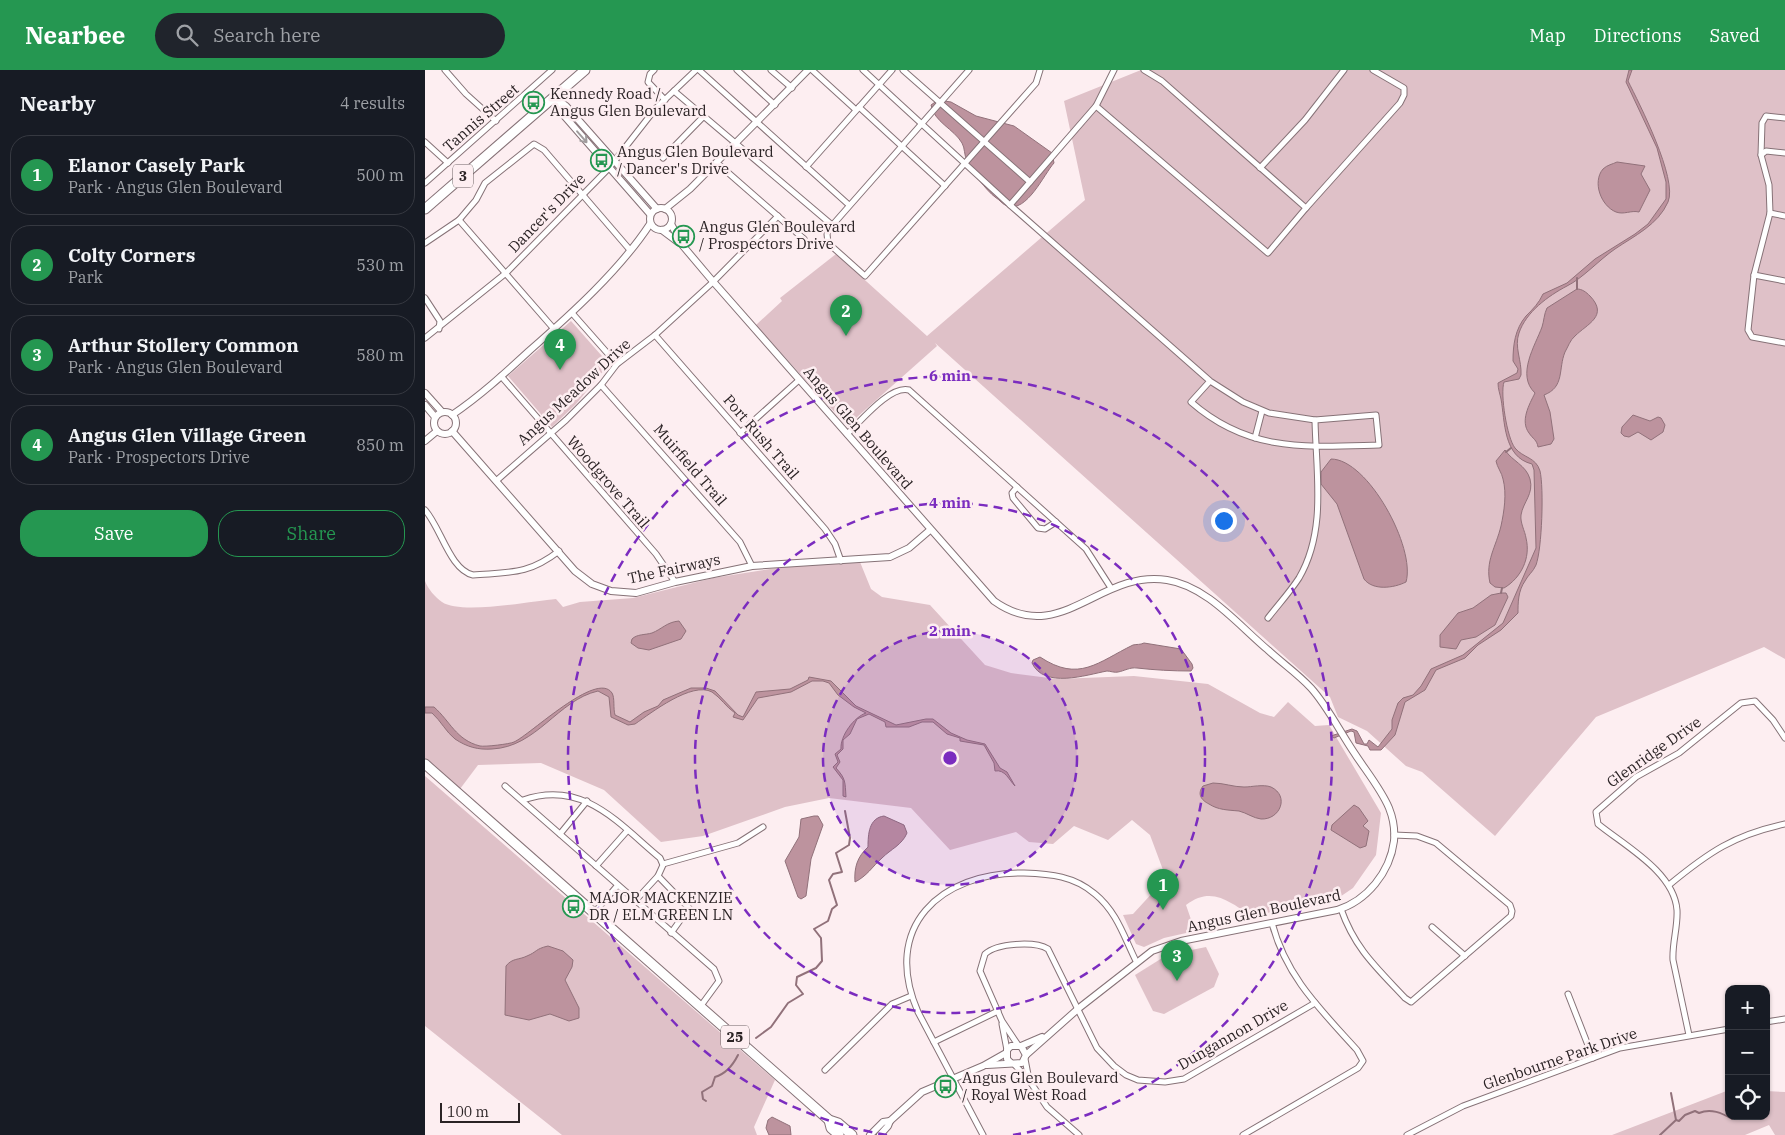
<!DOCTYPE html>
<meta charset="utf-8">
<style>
:root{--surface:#171b24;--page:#20242c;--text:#f1f3f6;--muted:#9ea1a6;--line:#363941;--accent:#259751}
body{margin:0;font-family:"IBM Plex Serif",serif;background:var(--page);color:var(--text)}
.controls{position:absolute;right:15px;bottom:15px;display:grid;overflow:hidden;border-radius:10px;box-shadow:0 1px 4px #0004}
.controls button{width:45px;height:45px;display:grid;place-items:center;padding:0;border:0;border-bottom:1px solid var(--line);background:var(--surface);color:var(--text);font:25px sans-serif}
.scale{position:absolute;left:15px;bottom:12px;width:80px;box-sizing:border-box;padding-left:5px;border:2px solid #2b2325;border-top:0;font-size:14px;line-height:18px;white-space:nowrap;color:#2b2325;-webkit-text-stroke:4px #fdeef1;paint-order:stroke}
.you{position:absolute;left:798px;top:450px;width:18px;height:18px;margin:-12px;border:4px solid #fff;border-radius:50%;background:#1a73e8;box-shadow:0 0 0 8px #1a73e833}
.badge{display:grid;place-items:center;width:32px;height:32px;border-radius:50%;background:var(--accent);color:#fff;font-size:16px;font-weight:700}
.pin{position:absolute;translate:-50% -41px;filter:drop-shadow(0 1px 2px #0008)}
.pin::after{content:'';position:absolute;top:26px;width:18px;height:15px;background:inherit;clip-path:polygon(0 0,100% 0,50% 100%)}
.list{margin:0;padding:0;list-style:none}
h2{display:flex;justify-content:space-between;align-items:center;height:65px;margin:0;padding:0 20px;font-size:21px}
h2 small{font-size:16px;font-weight:400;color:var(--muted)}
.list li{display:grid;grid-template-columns:32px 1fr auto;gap:15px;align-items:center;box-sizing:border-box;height:80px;margin:0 10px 10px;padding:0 10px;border:1px solid var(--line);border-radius:20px}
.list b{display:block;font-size:19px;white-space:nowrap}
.list p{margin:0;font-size:16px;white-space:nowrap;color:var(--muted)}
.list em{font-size:16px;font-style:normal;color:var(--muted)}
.actions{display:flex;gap:10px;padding:15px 20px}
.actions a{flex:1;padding:11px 0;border:1px solid var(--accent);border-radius:20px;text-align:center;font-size:18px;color:var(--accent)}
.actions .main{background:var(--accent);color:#fff}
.icon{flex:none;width:28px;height:28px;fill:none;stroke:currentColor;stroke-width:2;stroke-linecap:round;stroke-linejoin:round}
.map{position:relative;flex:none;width:1360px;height:1065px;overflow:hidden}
header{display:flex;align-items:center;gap:30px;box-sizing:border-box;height:70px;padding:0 25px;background:var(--accent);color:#fff}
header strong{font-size:24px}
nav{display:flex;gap:28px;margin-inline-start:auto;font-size:18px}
.search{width:350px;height:45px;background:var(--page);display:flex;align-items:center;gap:12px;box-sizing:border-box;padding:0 18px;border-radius:28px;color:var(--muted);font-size:19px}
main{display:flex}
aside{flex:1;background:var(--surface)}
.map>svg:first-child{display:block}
.green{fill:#dfc1c8}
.water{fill:#bd939e;stroke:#91717a}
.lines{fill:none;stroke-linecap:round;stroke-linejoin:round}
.stream{stroke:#91717a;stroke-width:2}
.minor-casing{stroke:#867277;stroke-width:7}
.tertiary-casing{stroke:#867277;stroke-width:8}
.primary-casing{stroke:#867277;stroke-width:11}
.minor{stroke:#fff;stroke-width:5}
.tertiary{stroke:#fff;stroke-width:6}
.primary{stroke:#fff;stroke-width:9}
.oneway{stroke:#a09c9d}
.ring{fill:none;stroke:#7b2cbf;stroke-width:2.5;stroke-dasharray:9 6}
.labels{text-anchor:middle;stroke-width:5;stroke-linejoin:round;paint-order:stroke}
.shield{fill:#fdeef1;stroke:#6a6062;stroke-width:1}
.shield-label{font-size:14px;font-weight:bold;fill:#2b2325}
.poi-label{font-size:15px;fill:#2b2325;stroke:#fdeef1;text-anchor:start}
.street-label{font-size:15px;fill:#2b2325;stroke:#fdeef1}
.centre{fill:#7b2cbf;stroke:#fdeef1;stroke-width:2.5}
.ring-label{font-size:15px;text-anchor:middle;font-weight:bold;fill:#7b2cbf;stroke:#fdeef1;stroke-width:5;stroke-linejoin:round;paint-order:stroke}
</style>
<header>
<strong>Nearbee</strong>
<div class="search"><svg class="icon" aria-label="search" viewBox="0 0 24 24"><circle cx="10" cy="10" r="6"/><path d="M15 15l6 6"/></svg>Search here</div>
<nav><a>Map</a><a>Directions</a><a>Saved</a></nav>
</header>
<main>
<aside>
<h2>Nearby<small>4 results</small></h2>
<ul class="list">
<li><span class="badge">1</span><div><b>Elanor Casely Park</b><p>Park · Angus Glen Boulevard</p></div><em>500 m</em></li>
<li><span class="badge">2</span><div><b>Colty Corners</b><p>Park</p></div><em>530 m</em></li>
<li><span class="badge">3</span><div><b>Arthur Stollery Common</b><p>Park · Angus Glen Boulevard</p></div><em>580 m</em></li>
<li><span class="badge">4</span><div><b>Angus Glen Village Green</b><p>Park · Prospectors Drive</p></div><em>850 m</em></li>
</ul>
<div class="actions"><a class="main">Save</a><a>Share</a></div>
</aside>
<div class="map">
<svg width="1360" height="1065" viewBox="0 0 1360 1065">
<rect width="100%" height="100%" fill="#fdeef1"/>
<g class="green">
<path d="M716,0H1360V589L1339,577L1171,647L1070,766L997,702L981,696L942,661L913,647L905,627L510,273L512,276L422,356L331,255L357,231L355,228L411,184L502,266L660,130L639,31Z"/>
<path d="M146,251L184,294L151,334L127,357L83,306Z"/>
<path d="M435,492L446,519L457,527L505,535L560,595L586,603L632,609L709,606L783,614L835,643L849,647L863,632L890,656L904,655L956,743L951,785L928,818L906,833L831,848C806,834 788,814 761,835L770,861L739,868L719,877L711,874L698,845L708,844L741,808L725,765L707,750L683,770L649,756L628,774L604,772L591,762L525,780L486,738L404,728L360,737L278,766L236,772L179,720L116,693L53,695L29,727L0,701V511C3,519 10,527 17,532C36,545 107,531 131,529L138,537L155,532L208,528L288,508L358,497Z"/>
<path d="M0,706L350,1010L329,1057L332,1065H137L0,956Z"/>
<path d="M781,877L794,904L789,917L739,944L728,941L710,905L742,885Z"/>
<path d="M1304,1020V1046H1341V1021L1360,1022V1065H1350L1344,1055L1320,1065H1187Z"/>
</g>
<g class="water">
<path d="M1204,0H1207L1203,11C1214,33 1253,109 1243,132C1233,155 1209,166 1190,179C1174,190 1158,208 1142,216C1123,226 1101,242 1094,263C1089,277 1097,291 1096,305L1094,309L1079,312C1075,324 1082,368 1090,378C1098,388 1111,387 1115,401C1119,418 1117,479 1111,495C1108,502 1103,505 1100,511C1093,521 1093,533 1093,543L1076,560L1053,575L1040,588L1011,600L1000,620L980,632L970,665L956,680H945L943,676L931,673L929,662L926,661L909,668L906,666L927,659L932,661L939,674H942L944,670L953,677L967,659V650L973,633L978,628L988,625L996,616L1006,599L1038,585L1078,553L1111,478L1109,400L1107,394C1078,387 1080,351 1076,329C1075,324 1073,319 1073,313L1092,303L1093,299L1088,291C1088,275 1090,259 1101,246C1108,239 1114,233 1118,224L1142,213L1170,189L1210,164L1223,154L1241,129V112L1232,78L1201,12Z"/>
<path d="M513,30L526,32L551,46L589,56L627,83L629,93C619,104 602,143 582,136C577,134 575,130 570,127C562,121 546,101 542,91C539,85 540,78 537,73C529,59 509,52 506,35Z"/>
<path d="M1192,92L1220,96L1216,104L1225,120L1214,142C1206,140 1199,145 1191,142C1176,136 1167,112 1178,99C1182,95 1188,94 1192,92Z"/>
<path d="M1152,219C1157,219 1161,222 1165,226C1184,246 1162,254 1150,266C1145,270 1143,277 1140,282C1133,299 1140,317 1119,325L1125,342L1129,369L1126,374L1113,377C1112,370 1108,369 1104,363C1095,351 1104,335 1110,323C1091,305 1110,276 1117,257C1119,251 1119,244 1122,238Z"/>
<path d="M1208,345L1225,351L1233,347L1236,348L1240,355L1238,362L1226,370L1213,362L1204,367L1199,366L1196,363L1197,357Z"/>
<path d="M1080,380C1087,391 1101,395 1105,409C1109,424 1098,432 1096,445C1095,453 1100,461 1101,468C1106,488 1096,508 1079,518L1070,517L1065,513C1060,491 1071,477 1076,456C1079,442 1082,424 1078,409C1077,403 1072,397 1071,391Z"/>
<path d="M906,389C943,389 991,478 981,512C969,518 948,521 939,509L912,434L896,414V402Z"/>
<path d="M1076,523H1081L1083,527L1070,555L1051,567L1036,570L1031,579L1015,577V565L1033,543L1048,538L1066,525Z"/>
<path d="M254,551L261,561L256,569L224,580L213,578L206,573L207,569C212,564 220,565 227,563C237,559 242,552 254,551Z"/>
<path d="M719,573L756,579L767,594L768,598L766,601C748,601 729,600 712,598C705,597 699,601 693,602C690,603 685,601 682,601C661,605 619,619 607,593L608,590L615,587C654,613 673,592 708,575C712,574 715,575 719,573Z"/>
<path d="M384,607L406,611L431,636L471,655L501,649H508L526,663L542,670L560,674L575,698L582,702L590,716C584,710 580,699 570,701L569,693L559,675L535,671V668L522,664L508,652H497L484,657H461L460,652L444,644L432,649L425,664L418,670V679L412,685L415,692L411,698C421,709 420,712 421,727L418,726V710L408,697L413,692L410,684L416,679C415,666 429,647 441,643L429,637L413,625L404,613L398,611H387L366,622L333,628L318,650L308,647L310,643C301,637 296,628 287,622C267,611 226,643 210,654L203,655L186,647L184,627L173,621C133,630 112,677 67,679C53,680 42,677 30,669C21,662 16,651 7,643H0V637H9C25,651 31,670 55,676C60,677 85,674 89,672C105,665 172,600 187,623C190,628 188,638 190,645L205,652L219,642L233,636L238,630L266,618H281L290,621L313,645L318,647L331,622L365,619L383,610Z"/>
<path d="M788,713C799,713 808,717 819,717C827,717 838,714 846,717C865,726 855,750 836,749C828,748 822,743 814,741C803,740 793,740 784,734C776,730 772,724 778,716Z"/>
<path d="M929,735L934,738L943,751L938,756L944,761L941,776L935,778L906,760L907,755Z"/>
<path d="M389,746H393L398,755L386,789L381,826L376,829L373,827L360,791L374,767L376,749Z"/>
<path d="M459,746L479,755L482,763C477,775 466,779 457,788C447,797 442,806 430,812C429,798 432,787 443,777C443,764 444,748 459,746Z"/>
<path d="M123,876L138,881L148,890L147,897L140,910L154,938V948L144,951L125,944L104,950L80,945L81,896C87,888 94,890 102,886C112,882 110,879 123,876Z"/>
<path d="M347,1047L365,1056L366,1065H344L341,1058L343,1050Z"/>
</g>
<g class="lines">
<g class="stream">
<path d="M1152,208V219"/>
<path d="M1081,382L1086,378"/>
<path d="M1076,523L1077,518"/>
<path d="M331,968L346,957L363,933L378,924L371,915L372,907L391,898L397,891L396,868L389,859L403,851L407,839L412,835L404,810L408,804L417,802L411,783L424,775L425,768L420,741"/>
<path d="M1246,1023L1251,1050"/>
<path d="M281,1031L278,1029L277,1022L287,1016L290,1007C300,1004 308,995 313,985"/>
<path d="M1235,1065L1251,1050L1254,1051L1260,1045L1270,1041L1274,1043C1286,1038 1297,1043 1307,1049"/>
</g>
<defs>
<g id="minor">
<path d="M20,0L41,24L71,51"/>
<path d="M229,0L225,4L223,12L240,30"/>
<path d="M274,0L424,135"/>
<path d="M312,0L350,35"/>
<path d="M346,0L367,18"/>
<path d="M387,0L431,40"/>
<path d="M438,0L585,135L671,36L689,0"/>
<path d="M478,0L605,112"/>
<path d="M544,0L404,159L402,164L403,173L440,206L611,13L615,0"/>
<path d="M249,21L407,155"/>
<path d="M671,36L843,183L881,138L737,11L719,0"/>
<path d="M434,37L520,116"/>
<path d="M0,72L23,93"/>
<path d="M1360,83L1341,81L1336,85L1344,115L1345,143L1329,205L1323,260L1327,267L1360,273"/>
<path d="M1336,85L1337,53L1341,46L1360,48"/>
<path d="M238,88L279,46"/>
<path d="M292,93L379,169"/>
<path d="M381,97L467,0"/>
<path d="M835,98L880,50L919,0"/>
<path d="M0,113L127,0"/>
<path d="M585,135L785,311L818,332L844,343L890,350L951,345L954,375C883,377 824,383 766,332L785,311"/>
<path d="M881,138L975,33L979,25V18L948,0"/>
<path d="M1345,143L1360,146"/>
<path d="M34,150L129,259"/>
<path d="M0,173L34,150L51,130L60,113L109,74L119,80L205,180"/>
<path d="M1329,205L1360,211"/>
<path d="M0,228L15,251L14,259"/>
<path d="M147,243L192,294"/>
<path d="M230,265L400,459L410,474L416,491"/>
<path d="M0,268L81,203L184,98L231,38L271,0"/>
<path d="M76,306L231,484L250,512"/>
<path d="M176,315L315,472L327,496"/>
<path d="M315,363L374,310"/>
<path d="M422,364C436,351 465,315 484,320L661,479L686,518"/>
<path d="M830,368L837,341"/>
<path d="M71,411L141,350L176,315L192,294L230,265L288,212L353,146"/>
<path d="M592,417L587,423L588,428L613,458L620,459L631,452"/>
<path d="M0,440C16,458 25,500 48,505C85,502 103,505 134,481"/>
<path d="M843,548C853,535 865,522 874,508C902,460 891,403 890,350"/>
<path d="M80,716L289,899L294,911L275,937"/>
<path d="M98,730C158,709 193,753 235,788L238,795L233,806"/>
<path d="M135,764L162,731"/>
<path d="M238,794L313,773L338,757"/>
<path d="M171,796L202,761"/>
<path d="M1244,815C1284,782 1309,765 1360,754"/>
<path d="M210,831L233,806L264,838L246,863"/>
<path d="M916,839C930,879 952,898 980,928L986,932L1086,846L1087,841L1085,835L1011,773L992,766L969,765"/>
<path d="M169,843L192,816"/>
<path d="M1007,857L1040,886"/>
<path d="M1143,924L1168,988"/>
<path d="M1341,952L1360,949"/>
<path d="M577,954L582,980"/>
<path d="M1264,965L1248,890C1247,873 1253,857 1252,840C1249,802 1200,776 1173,754L1171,742L1211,707L1254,683L1316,633L1330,631L1348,650L1360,668"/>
<path d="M509,972L573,941"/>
<path d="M593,975L577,951L555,901L560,884C572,873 610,871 623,879L672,978L689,996L701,1005L713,1010L740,1012L759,1009L890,933"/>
<path d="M600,989L604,1010"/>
<path d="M589,994L604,1010L622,1037L654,1065"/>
<path d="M400,1000L467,934L486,926"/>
<path d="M558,1065L493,942C456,857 515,802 599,803C626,804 649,806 670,824C692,842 699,867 711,891"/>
<path d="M818,1065L933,998L938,991L932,980C896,940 861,907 847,853"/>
<path d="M982,1065L1038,1036L1195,978L1304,959"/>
</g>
<g id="tertiary">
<path d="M129,28L135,41L225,144"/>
<path d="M130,28L141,36L232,139"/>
<circle cx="236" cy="149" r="11"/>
<path d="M240,139L265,119L383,0"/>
<path d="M246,154L258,176L285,208L569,531C635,578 675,499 742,510C782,516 814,556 843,580C857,593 873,604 886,618C903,637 915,662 930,684C941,701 956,719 964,738C968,748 970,760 969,771C965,802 942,831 912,840L756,871L727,881L654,938L601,985"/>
<path d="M237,160L253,172"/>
<path d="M0,323L17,342"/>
<path d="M0,335L10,347"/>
<circle cx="20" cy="353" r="11"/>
<path d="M27,345C55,326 79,304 104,281C145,245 195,200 225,154"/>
<path d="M27,361L150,501L167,514L186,521L211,523L250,512L327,496L465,487L484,478L505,460"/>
<path d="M0,371L12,361"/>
<path d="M596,976L617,967"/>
<path d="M562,995L597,993L601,985L596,976H586L582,980V989L586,993"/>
<path d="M445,1065L458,1052L465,1051"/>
<path d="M455,1065L463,1056L465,1051L497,1022L558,996L581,983"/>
</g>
<g id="primary">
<path d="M0,139L160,0"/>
<path d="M0,694L404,1050L413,1053L427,1065"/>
<path d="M404,1050L406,1058L414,1065"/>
</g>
</defs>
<use href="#minor" class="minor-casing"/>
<use href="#tertiary" class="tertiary-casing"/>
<use href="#primary" class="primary-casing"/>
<use href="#minor" class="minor"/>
<use href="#tertiary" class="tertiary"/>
<use href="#primary" class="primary"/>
</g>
<defs><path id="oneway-shaft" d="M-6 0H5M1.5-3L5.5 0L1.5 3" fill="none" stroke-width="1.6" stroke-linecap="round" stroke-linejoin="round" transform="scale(1.25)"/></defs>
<use class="oneway" href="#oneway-shaft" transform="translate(157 67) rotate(49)"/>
<circle cx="525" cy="688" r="127" fill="#7b2cbf" fill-opacity=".12"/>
<g class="ring">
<circle cx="525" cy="688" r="127"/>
<circle cx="525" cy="688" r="255"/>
<path d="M462 1065A382 382 0 1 1 588 1065"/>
</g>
<defs>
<symbol id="bus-ring" viewBox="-11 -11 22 22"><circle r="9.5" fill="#fdeef1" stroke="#259751" stroke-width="1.5"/><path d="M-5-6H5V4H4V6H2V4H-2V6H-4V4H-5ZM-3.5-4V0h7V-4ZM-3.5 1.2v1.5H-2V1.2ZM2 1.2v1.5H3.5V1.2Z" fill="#259751"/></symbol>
</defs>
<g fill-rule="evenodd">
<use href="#bus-ring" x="96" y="20" width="25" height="25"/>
<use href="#bus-ring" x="164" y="78" width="25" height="25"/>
<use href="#bus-ring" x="246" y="154" width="25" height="25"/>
<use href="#bus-ring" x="136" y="824" width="25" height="25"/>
<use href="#bus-ring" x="508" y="1004" width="25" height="25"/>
</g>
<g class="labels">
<g class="shield">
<rect x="28" y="94.5" width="20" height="23" rx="4"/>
<rect x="296" y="955.5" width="28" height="23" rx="4"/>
</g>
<g class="shield-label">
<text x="38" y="111">3</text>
<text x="310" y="972">25</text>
</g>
<g class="poi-label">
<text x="125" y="29">Kennedy Road /<tspan x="125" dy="17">Angus Glen Boulevard</tspan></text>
<text x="192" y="87">Angus Glen Boulevard<tspan x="192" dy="17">/ Dancer's Drive</tspan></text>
<text x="274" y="162">Angus Glen Boulevard<tspan x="274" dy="17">/ Prospectors Drive</tspan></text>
<text x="164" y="833">MAJOR MACKENZIE<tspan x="164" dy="17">DR / ELM GREEN LN</tspan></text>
<text x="537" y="1013">Angus Glen Boulevard<tspan x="537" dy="17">/ Royal West Road</tspan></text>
</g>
<g class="street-label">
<text transform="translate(56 48) rotate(-41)" y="5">Tannis Street</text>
<text transform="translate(122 143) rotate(-46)" y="5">Dancer's Drive</text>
<text transform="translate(149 322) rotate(-43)" y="5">Angus Meadow Drive</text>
<text transform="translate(433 358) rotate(49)" y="5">Angus Glen Boulevard</text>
<text transform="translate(336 367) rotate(49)" y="5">Port Rush Trail</text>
<text transform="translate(265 395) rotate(49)" y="5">Muirfield Trail</text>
<text transform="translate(183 412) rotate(49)" y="5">Woodgrove Trail</text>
<text transform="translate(249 499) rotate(-12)" y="5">The Fairways</text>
<text transform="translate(1229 682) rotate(-35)" y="5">Glenridge Drive</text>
<text transform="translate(839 841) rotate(-12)" y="5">Angus Glen Boulevard</text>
<text transform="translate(808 965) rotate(-30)" y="5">Dungannon Drive</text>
<text transform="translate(1135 989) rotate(-19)" y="5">Glenbourne Park Drive</text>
</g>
</g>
<circle cx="525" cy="688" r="8" class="centre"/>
<g class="ring-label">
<text x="525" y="311">6 min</text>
<text x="525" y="438">4 min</text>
<text x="525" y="566">2 min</text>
</g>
</svg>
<div class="controls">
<button>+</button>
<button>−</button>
<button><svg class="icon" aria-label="locate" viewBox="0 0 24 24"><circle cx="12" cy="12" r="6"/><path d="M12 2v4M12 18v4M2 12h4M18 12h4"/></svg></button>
</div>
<div class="scale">100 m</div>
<div class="you"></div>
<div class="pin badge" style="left:738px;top:840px">1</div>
<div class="pin badge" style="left:421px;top:266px">2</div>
<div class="pin badge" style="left:752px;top:911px">3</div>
<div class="pin badge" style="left:135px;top:300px">4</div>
</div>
</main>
